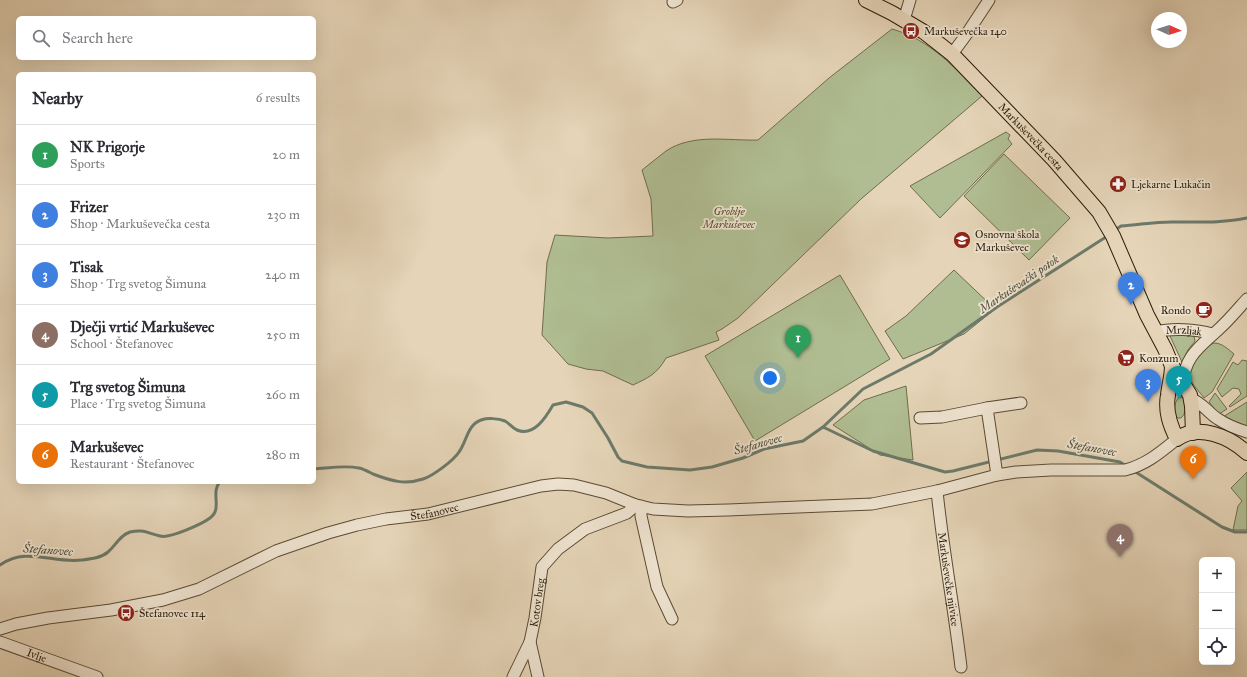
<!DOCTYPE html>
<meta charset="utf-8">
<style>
:root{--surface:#fff;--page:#f7f7f7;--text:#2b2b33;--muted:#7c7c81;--line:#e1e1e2;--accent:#2563eb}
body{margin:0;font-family:"IM FELL Great Primer",serif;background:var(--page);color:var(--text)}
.controls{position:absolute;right:12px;bottom:12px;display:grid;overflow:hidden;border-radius:6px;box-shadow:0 4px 16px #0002}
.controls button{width:36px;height:36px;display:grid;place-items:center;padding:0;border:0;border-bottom:1px solid var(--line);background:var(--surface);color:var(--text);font:20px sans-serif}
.compass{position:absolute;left:1151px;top:12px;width:36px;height:36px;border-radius:50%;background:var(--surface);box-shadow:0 4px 16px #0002;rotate:93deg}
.you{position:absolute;left:770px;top:378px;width:14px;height:14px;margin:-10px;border:3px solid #fff;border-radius:50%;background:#1a73e8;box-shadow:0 0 0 6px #1a73e833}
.badge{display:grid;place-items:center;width:26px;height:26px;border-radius:50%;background:var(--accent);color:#fff;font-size:13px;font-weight:700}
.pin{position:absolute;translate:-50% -33px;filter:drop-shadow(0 1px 2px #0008)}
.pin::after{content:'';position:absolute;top:21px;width:14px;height:12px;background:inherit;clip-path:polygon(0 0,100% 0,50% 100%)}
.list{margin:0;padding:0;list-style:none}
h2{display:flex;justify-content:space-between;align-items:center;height:52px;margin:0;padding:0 16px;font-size:17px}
h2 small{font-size:13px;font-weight:400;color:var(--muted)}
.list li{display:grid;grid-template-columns:26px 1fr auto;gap:12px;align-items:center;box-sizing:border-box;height:60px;padding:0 16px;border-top:1px solid var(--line)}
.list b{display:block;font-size:15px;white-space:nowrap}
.list p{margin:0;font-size:13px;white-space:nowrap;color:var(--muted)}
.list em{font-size:13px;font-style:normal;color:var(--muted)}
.icon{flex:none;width:22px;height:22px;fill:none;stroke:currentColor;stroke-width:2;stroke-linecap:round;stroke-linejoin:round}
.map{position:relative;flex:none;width:1247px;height:677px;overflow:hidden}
.search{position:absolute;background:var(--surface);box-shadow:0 4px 16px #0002;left:16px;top:16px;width:300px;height:44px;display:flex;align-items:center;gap:10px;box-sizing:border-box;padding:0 14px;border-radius:6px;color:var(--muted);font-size:15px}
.panel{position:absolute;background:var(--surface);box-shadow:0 4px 16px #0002;left:16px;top:72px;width:300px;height:412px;border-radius:6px}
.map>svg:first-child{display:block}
.green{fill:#b0bd92;stroke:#6e6d4d}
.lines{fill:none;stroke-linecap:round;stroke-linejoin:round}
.stream{stroke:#6c7a6a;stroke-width:3}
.minor-casing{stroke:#5a4b34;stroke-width:13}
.major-casing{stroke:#2c1d08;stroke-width:16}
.minor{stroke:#eee3d0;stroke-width:11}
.major{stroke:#e5d4b7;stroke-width:14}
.labels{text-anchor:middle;stroke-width:3.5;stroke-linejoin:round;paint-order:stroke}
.poi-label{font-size:11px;fill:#2c1d08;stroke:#eee3d0;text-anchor:start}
.street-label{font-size:11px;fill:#2c1d08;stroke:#eee3d0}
.park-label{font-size:11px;font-style:italic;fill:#544d31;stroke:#eee3d0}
.water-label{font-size:12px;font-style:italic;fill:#4c4c39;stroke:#eee3d0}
</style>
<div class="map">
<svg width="1247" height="677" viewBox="0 0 1247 677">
<rect width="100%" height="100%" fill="#e5d4b7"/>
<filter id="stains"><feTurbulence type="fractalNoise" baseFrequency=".005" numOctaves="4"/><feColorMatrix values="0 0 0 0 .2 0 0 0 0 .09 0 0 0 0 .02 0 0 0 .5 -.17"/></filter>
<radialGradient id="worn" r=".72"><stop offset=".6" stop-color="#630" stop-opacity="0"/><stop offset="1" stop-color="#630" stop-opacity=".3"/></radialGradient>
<g class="green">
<path d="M892,29C931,40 955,68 982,96L861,199L738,318L722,329L716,332L719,340L666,358C657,374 648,378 633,385L603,371L586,369L568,364L542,335L547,262L555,235L608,238L653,236L651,199L642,170C650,164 658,157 666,151C693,133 728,141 758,140L829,78Z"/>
<path d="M1006,132L1010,135L1008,139L1012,144L940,218L910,186Z"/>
<path d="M1004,154L1070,218L1029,260L964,196Z"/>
<path d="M954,270L995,309L964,334L903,359L885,331L906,316Z"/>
<path d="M840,275L890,359L755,441L705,356Z"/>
<path d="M1175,334L1194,336L1195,341L1188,350L1182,362L1170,336Z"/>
<path d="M1214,343C1222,343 1228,349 1234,354L1212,392L1204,398C1200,392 1192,385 1190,377C1187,365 1203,347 1214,343Z"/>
<path d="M1242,360L1247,361V396L1230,407L1229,406L1241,394L1239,389L1233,388L1222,397L1217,389L1233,362L1238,365Z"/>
<path d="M906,386L913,460L880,455L833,425L864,400Z"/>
<path d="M1215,393L1227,409L1219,414L1209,402Z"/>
<path d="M1179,397L1185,398C1186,406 1187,412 1181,418H1178L1175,416C1174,409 1174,403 1179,397Z"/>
<path d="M1247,402V427L1224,417L1226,415Z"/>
<path d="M1247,472V530H1233L1238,506L1242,501L1231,488Z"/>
</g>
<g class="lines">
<g class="stream">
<path d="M1115,230L1121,226C1139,225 1158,221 1176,222C1200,222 1224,223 1247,218"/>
<path d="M823,427L863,389L931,354L997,307L1109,235"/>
<path d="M314,469C329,468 345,465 359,468C364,469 369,472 373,474C391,481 405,485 423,479C433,476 454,460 459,452C467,441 467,425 481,420C487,418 498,418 505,421C509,423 512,428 517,430C534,437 546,417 553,405L566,402L583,407L592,413L608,438L618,457L622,461L647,467L690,470L712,467L743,458L764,449L803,441L823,427L873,451L945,472L953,471L1037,450L1058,451L1120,462L1126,466"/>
<path d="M1134,471L1222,527L1235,532H1247"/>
<path d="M0,565C27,546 53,564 82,560C91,559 101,558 108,552C116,545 120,535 130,532C144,529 147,533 160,536C169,539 202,524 210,518C223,509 210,492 220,482"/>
</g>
<defs>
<g id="minor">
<path d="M673,2L677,0"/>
<path d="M904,20L910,0"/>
<path d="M952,54L966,35L989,0"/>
<path id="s1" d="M1156,332C1171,328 1196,329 1212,334"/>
<path d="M1183,384C1184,356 1201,346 1219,329C1229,320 1238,309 1247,299"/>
<path d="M1191,399C1203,403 1208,413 1218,419C1227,425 1237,429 1247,432"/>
<path d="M920,418L942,417L987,408"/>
<path d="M997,475L987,408L1021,403"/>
<path id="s2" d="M937,491C943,550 954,608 961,667"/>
<path d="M641,506V516L657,587L672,619"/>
<path id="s3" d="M0,629L16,624L48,618L111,610L163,600L199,589L276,551L328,533L357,525L386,519L428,514L541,486L558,484L574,485L606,493L636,505L653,509L688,511L728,510L872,504L937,491L997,475L1016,472L1051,470H1125C1146,465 1161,452 1177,439"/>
<path id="s4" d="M0,642L97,677"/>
<path d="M530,642L538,677"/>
<path id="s5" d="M513,677L530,642L535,618L542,567L558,549L585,529L627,513L636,505"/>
</g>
<g id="major">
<path id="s6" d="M866,0L892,13L924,32L952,54L1054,160L1099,212L1113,236L1147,315L1165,349L1172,366L1190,395L1192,406L1193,433"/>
<path d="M1172,366C1172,376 1169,385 1168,395C1165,411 1170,425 1177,439C1198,423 1230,437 1247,453"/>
</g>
</defs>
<use href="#minor" class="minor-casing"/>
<use href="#major" class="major-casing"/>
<use href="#minor" class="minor"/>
<use href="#major" class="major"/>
</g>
<defs>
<symbol id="bus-disc" viewBox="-11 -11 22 22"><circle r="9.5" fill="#8f2418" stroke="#eee3d0"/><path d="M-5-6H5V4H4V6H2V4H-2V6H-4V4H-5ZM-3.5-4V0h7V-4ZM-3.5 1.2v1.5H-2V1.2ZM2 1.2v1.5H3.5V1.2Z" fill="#fff"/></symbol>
<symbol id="pharmacy-disc" viewBox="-11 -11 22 22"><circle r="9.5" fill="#8f2418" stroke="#eee3d0"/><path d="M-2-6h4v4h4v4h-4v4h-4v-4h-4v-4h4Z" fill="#fff"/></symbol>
<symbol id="school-disc" viewBox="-11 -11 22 22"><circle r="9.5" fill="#8f2418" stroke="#eee3d0"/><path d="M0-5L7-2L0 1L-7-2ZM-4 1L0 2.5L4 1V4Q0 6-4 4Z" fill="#fff"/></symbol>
<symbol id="cafe-disc" viewBox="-11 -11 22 22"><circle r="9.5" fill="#8f2418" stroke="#eee3d0"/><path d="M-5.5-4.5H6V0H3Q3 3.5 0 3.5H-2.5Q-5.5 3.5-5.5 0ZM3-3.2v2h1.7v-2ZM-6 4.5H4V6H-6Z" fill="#fff"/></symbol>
<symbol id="supermarket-disc" viewBox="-11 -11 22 22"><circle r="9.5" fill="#8f2418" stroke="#eee3d0"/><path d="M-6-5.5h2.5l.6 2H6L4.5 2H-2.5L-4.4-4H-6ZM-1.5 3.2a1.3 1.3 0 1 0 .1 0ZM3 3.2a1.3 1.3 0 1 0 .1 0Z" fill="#fff"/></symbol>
</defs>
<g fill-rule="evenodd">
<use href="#bus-disc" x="901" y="21" width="20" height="20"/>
<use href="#pharmacy-disc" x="1108" y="174" width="20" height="20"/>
<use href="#school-disc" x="952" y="230" width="20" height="20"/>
<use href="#cafe-disc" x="1194" y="300" width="20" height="20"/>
<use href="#supermarket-disc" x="1116" y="348" width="20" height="20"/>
<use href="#bus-disc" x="116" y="603" width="20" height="20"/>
</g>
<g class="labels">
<g class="poi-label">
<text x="924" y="35">Markuševečka 140</text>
<text x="1131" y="188">Ljekarne Lukačin</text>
<text x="975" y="238">Osnovna škola<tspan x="975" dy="13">Markuševec</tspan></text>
<text x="1191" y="314" text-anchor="end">Rondo</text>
<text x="1139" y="362">Konzum</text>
<text x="139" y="617">Štefanovec 114</text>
</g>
<g class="street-label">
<text dy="4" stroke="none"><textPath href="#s6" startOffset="216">Markuševečka cesta</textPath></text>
<text dy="4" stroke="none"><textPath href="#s1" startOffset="28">Mrzljak</textPath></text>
<text dy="4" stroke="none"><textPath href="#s3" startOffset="453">Štefanovec</textPath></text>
<text dy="4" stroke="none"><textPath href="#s2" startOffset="89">Markuševečke njivice</textPath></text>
<text dy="4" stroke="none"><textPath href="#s5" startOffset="79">Kotov breg</textPath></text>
<text dy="4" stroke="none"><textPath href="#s4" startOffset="39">Ivlje</textPath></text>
</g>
<g class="park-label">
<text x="729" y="215">Groblje<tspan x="729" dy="13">Markuševec</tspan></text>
</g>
<g class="water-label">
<text transform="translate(1019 284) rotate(-34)" y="4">Markuševački potok</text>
<text transform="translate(758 444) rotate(-16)" y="4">Štefanovec</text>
<text transform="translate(1092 448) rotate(10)" y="4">Štefanovec</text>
<text transform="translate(48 550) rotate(4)" y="4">Štefanovec</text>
</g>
</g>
<rect width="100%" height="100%" filter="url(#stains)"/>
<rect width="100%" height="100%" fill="url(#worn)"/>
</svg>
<div class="controls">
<button>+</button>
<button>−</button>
<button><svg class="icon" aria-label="locate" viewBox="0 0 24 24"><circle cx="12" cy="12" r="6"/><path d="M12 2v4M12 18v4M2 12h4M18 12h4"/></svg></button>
</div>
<svg class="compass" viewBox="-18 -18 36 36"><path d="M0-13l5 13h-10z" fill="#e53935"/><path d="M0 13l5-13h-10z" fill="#7c7c81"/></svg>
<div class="you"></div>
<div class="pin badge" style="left:798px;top:358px;background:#2e9e5b">1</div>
<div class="pin badge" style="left:1131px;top:305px;background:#3f7fe0">2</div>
<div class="pin badge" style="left:1148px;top:402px;background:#3f7fe0">3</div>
<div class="pin badge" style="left:1120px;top:557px;background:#8d6e63">4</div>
<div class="pin badge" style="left:1179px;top:399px;background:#0f9aa8">5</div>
<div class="pin badge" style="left:1193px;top:479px;background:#e8710a">6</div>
<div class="search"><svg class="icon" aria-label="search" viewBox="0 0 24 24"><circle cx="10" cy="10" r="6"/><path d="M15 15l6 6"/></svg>Search here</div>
<section class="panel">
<h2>Nearby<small>6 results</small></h2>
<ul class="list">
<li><span class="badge" style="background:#2e9e5b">1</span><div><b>NK Prigorje</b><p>Sports</p></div><em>20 m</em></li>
<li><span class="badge" style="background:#3f7fe0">2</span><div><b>Frizer</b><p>Shop · Markuševečka cesta</p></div><em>230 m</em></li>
<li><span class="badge" style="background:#3f7fe0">3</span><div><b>Tisak</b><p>Shop · Trg svetog Šimuna</p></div><em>240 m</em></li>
<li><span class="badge" style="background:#8d6e63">4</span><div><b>Dječji vrtić Markuševec</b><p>School · Štefanovec</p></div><em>250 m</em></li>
<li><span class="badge" style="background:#0f9aa8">5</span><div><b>Trg svetog Šimuna</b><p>Place · Trg svetog Šimuna</p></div><em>260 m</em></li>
<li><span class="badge" style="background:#e8710a">6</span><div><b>Markuševec</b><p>Restaurant · Štefanovec</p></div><em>280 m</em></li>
</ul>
</section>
</div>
